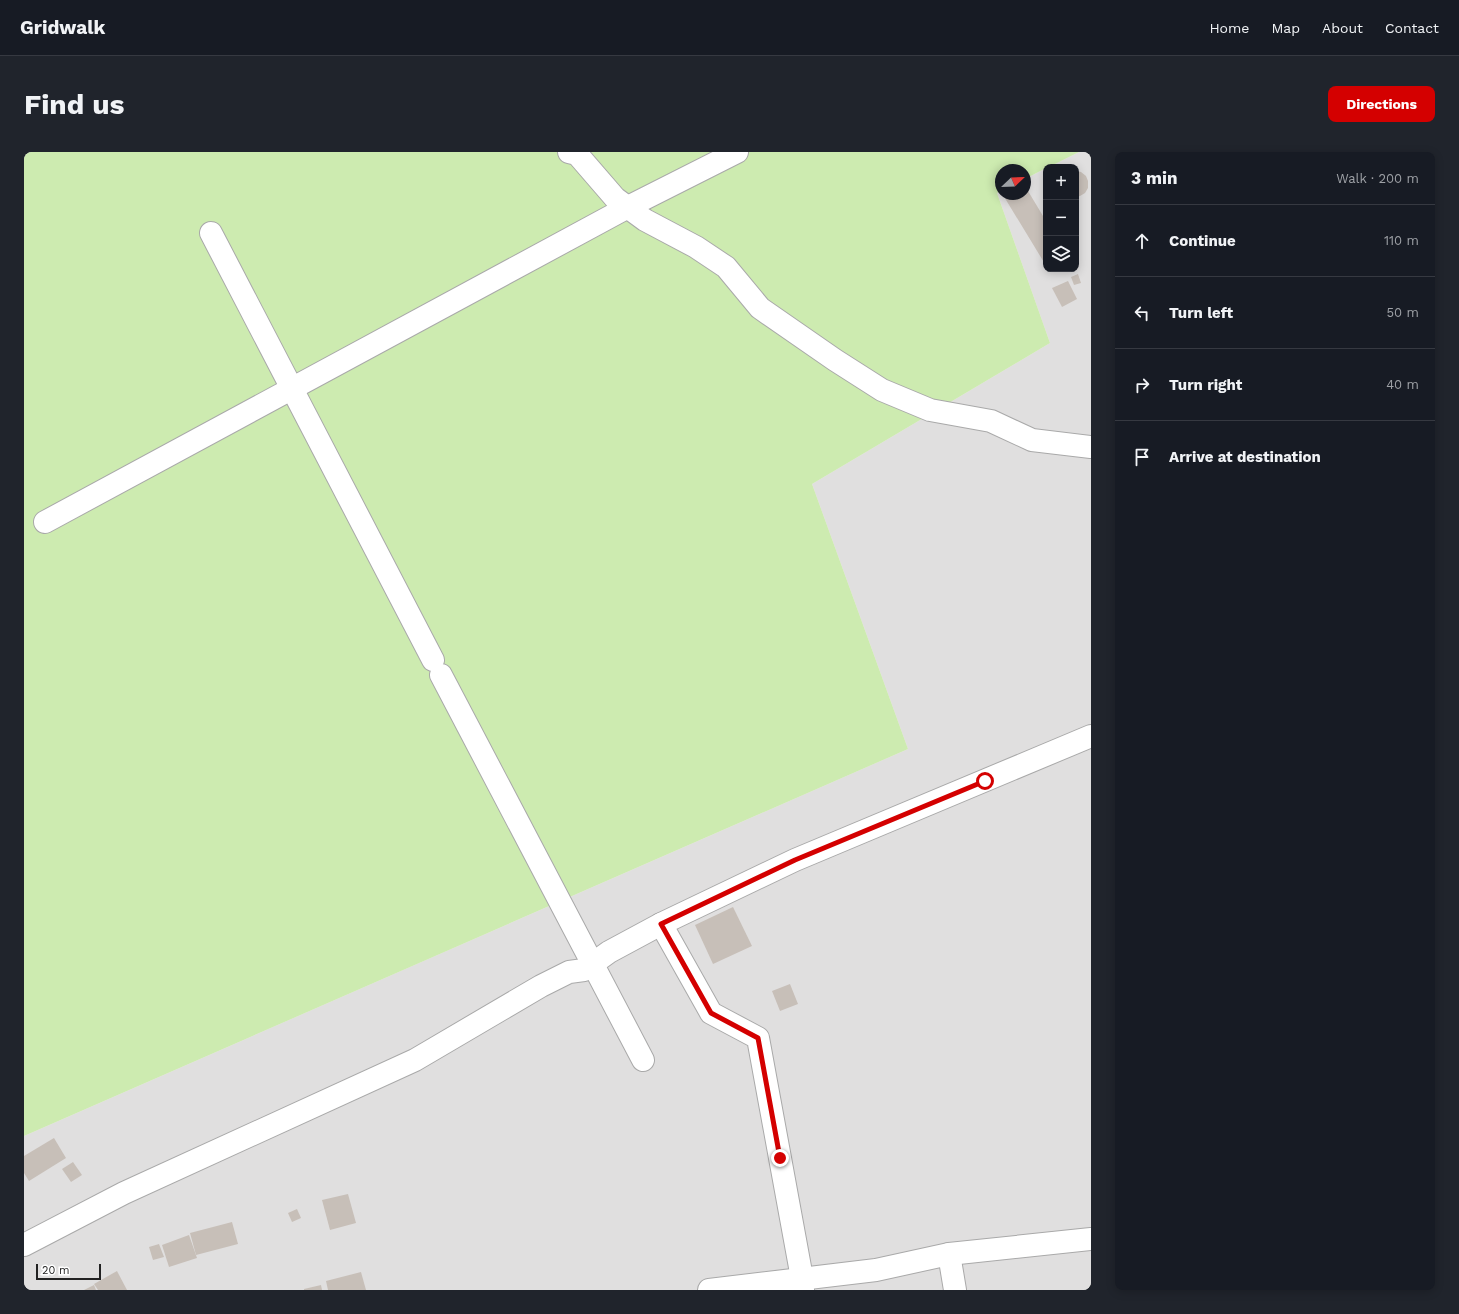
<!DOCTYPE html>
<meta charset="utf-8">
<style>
:root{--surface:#171b24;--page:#20242c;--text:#f1f3f6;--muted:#9ea1a6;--line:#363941;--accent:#d40000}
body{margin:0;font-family:"Work Sans",sans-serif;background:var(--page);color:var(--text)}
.controls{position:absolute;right:12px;top:12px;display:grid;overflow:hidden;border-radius:8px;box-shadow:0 2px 10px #0003}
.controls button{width:36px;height:36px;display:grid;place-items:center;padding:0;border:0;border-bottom:1px solid var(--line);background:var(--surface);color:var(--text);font:20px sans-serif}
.compass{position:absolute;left:971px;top:12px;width:36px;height:36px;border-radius:50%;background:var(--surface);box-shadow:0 2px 10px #0003;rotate:67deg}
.scale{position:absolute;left:12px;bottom:10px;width:65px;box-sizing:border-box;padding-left:4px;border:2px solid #222;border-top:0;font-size:11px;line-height:14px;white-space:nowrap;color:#222;-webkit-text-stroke:3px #fff;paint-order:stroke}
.stop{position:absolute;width:12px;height:12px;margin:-9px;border:3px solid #d40000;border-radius:50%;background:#fff}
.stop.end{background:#d40000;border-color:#fff;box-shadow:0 1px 4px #0008}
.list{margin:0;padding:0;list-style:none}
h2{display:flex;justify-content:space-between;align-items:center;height:52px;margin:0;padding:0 16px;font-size:17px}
h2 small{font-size:13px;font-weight:400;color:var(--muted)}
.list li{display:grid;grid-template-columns:26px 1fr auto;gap:12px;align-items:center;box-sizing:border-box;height:72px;padding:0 16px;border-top:1px solid var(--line)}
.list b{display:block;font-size:15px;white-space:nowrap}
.list em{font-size:13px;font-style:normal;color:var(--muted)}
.icon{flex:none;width:22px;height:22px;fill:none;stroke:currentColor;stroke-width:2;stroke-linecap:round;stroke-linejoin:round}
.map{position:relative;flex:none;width:1067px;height:1138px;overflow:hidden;border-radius:8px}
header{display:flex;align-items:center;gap:24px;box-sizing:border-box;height:56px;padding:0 20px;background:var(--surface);border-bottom:1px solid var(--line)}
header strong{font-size:19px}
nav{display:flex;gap:22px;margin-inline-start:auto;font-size:14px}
.intro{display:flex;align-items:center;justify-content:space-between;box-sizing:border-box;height:96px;padding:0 24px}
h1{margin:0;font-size:28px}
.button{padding:10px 18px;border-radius:8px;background:var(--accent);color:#fff;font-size:14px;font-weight:700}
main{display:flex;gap:24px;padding:0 24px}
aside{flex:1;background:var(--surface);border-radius:8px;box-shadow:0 2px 10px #0003}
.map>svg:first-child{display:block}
.residential{fill:#e0dfdf}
.grass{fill:#cdebb0}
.building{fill:#c7bfb8}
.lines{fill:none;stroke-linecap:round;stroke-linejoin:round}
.minor-casing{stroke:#a9a9a9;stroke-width:24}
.minor{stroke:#fff;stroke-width:22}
.route{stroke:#d40000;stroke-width:5}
</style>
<header>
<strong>Gridwalk</strong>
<nav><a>Home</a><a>Map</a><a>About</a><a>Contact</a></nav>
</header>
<div class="intro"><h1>Find us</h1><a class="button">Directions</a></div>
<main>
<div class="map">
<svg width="1067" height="1138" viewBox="0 0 1067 1138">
<rect width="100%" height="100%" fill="#f2efe9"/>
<path class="residential" d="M1055,0H1067V1138H0V984L884,597L788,332L1026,191L973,41L977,39V42H1001V27L1022,16V117H1052V15H1025Z"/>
<path class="grass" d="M0,0H1055L1025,15H1022V16L1001,27V18H977V39L973,41L1026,191L788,332L884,597L0,984Z"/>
<g class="building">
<path d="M1052,19L1057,20L1062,24L1064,29V36L1061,41L1056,44L1052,45Z"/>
<path d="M1001,34L1022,69V112H1021L979,43L982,42H1001Z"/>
<path d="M1054,122L1057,131L1050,133L1047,125Z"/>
<path d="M1044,129L1053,147L1038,155L1028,136Z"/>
<path d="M709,755L728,794L689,812L671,773Z"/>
<path d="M766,832L774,852L756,859L748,839Z"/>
<path d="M30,986L42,1006L5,1029L0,1021V1004Z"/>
<path d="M49,1010L58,1023L47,1030L38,1017Z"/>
<path d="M324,1042L332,1071L306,1078L298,1048Z"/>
<path d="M273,1057L277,1066L268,1070L264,1061Z"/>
<path d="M208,1070L214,1092L172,1103L166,1081Z"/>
<path d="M165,1083L173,1106L145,1115L138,1093Z"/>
<path d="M135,1092L140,1105L129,1108L125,1095Z"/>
<path d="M93,1119L103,1138H74L70,1132Z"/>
<path d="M337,1120L342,1138H304L302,1129Z"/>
<path d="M70,1133L72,1138H60Z"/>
<path d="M297,1133L298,1138H280V1137Z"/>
</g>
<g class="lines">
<defs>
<g id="minor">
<path d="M545,0L553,2L591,46L621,68L672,95L702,115L736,156L811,208L858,238L906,258L967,269L1008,288L1067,295"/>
<path d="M187,81L409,508"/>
<path d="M21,370L604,55L713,0"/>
<path d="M417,523L619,908"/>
<path d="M637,772L687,861L734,886L778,1126L779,1138"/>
<path d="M0,1093L100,1041L391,908L517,834L545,820L560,818L585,800L637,772L771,708L1067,584"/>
<path d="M925,1102L931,1138"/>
<path d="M685,1138L852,1118L925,1102L1067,1087"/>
</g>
</defs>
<use href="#minor" class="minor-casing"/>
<use href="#minor" class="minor"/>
</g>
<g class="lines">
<path class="route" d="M756,1006L734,886L687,861L637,772L771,708L961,629"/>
</g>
</svg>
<div class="controls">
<button>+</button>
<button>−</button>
<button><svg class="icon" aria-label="layers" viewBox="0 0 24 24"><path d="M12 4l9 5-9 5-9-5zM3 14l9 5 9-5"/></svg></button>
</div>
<svg class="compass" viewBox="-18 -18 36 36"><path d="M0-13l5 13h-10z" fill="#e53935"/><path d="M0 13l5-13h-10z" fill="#9ea1a6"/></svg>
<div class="scale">20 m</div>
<div class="stop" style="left:961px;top:629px"></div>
<div class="stop end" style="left:756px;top:1006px"></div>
</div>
<aside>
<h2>3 min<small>Walk · 200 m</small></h2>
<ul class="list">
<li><svg class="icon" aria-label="ahead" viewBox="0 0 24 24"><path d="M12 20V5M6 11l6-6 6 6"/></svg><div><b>Continue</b></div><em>110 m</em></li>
<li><svg class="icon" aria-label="left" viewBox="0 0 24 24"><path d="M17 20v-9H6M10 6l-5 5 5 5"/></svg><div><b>Turn left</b></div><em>50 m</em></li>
<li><svg class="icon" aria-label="right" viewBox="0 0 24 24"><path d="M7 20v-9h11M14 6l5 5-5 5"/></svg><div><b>Turn right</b></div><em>40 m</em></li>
<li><svg class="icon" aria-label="arrive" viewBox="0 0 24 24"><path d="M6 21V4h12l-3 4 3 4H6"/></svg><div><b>Arrive at destination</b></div></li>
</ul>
</aside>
</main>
